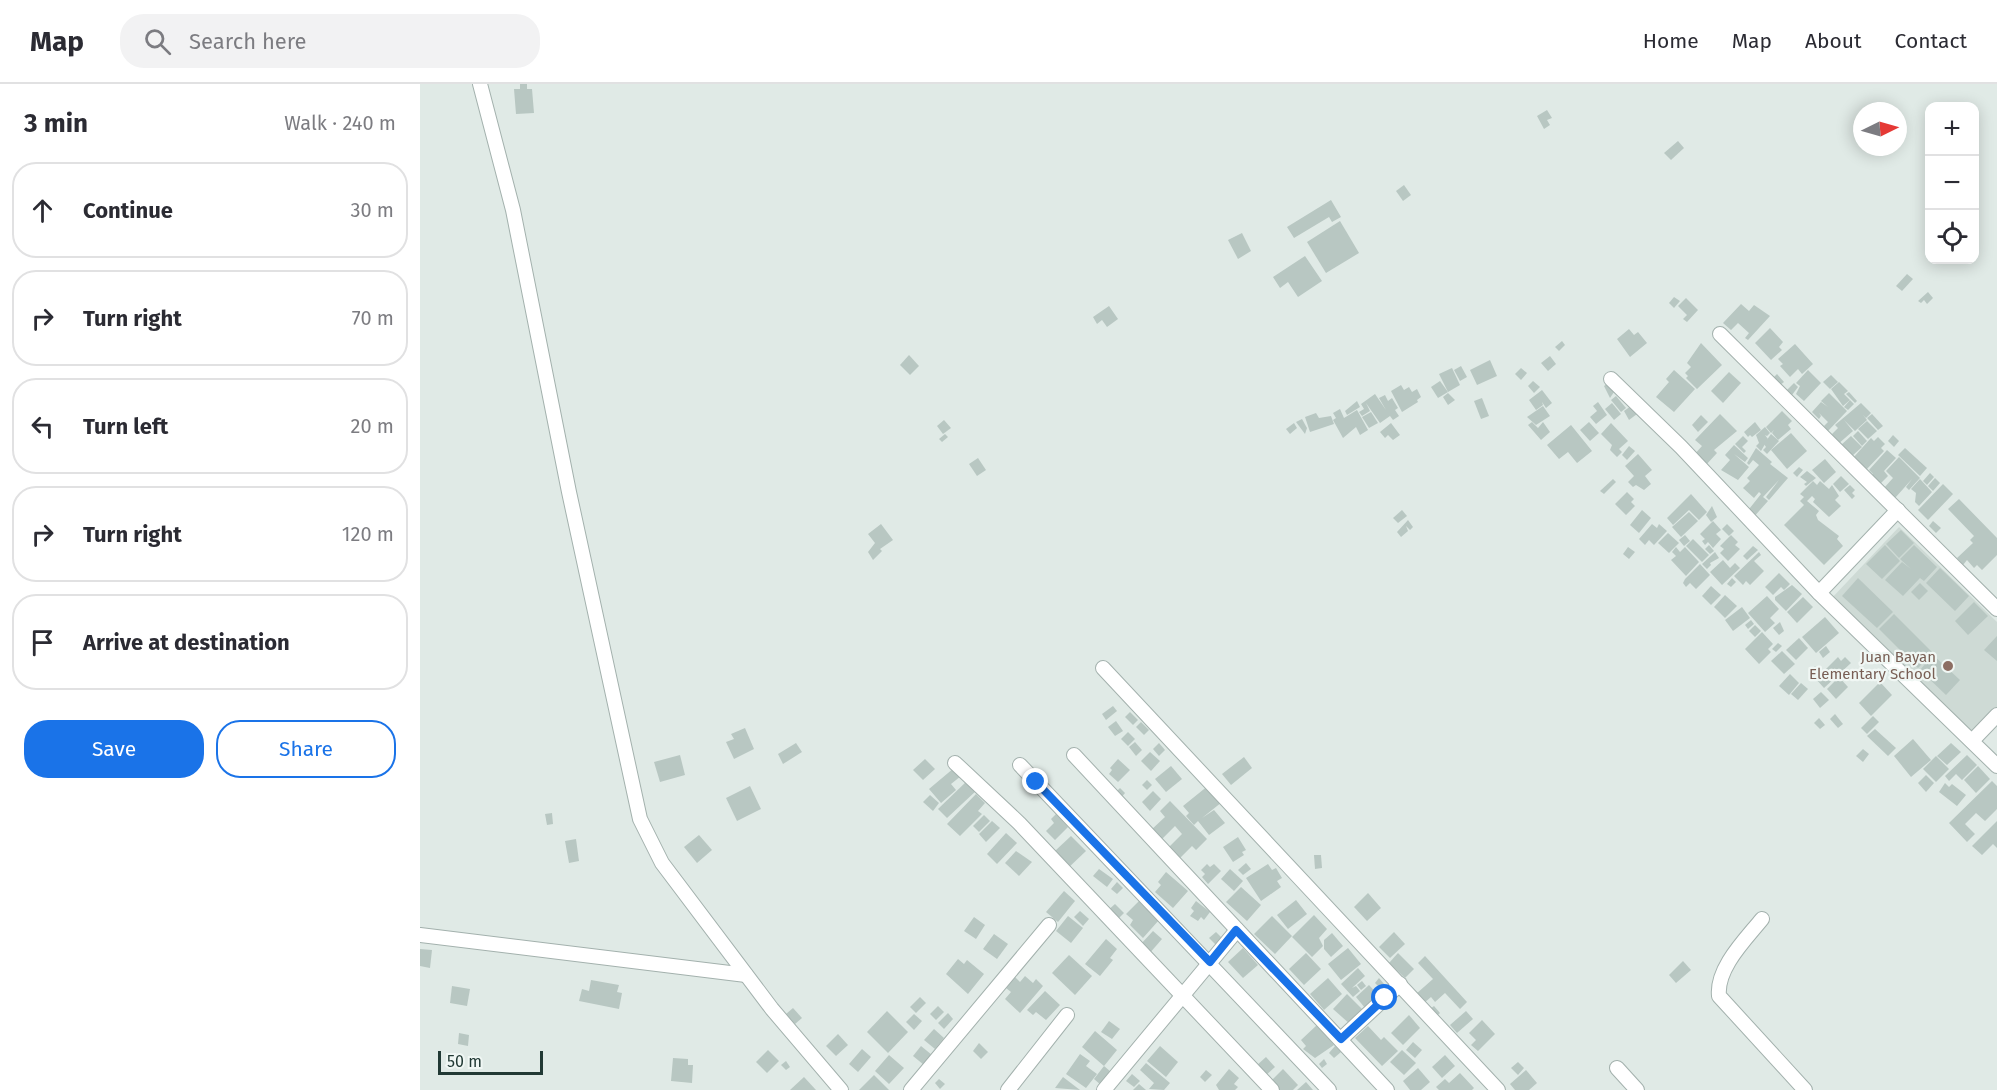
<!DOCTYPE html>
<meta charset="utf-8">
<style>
:root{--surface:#fff;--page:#f2f2f3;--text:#2b2b33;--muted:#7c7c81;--line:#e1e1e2;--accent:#1a73e8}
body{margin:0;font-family:"Fira Sans",sans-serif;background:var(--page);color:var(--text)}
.controls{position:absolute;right:18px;top:18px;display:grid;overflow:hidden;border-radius:12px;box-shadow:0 3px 15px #0003}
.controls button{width:54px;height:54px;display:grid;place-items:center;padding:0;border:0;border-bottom:2px solid var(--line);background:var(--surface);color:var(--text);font:30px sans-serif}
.compass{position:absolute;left:1433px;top:18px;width:54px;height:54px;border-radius:50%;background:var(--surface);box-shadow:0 3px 15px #0003;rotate:85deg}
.scale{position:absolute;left:18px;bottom:15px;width:105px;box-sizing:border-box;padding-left:6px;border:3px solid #213934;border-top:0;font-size:16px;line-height:21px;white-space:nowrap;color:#213934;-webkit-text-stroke:4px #f0f7f4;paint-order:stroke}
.stop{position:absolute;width:18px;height:18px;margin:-14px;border:4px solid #1a73e8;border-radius:50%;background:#fff}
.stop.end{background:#1a73e8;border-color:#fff;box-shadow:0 2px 6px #0008}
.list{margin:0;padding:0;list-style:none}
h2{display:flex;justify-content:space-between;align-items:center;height:78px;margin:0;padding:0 24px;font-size:26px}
h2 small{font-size:20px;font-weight:400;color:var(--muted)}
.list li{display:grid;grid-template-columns:39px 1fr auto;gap:18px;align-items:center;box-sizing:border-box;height:96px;margin:0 12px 12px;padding:0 12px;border:2px solid var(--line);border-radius:24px}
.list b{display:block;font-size:22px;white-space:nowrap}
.list em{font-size:20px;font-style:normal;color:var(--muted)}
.actions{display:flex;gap:12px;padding:18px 24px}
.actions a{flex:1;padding:14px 0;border:2px solid var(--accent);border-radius:24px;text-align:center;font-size:21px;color:var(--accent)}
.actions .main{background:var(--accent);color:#fff}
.icon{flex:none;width:33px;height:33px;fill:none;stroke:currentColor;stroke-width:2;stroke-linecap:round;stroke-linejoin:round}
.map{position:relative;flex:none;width:1577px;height:1006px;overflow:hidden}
header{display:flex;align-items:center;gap:36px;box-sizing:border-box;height:84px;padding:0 30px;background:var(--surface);border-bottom:2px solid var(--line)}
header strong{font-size:28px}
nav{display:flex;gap:33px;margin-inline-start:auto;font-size:21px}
.search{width:420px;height:54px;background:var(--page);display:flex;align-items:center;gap:15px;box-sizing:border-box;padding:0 21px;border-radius:24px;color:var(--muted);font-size:22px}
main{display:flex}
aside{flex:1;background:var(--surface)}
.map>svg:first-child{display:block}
.built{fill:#cedad5}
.building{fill:#b8c7c2}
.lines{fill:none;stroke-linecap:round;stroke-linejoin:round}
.minor-casing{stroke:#a3b1ad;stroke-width:16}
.minor{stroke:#fff;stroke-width:14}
.route{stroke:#1a73e8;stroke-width:8}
.education-dot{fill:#8d6e63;stroke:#f0f7f4;stroke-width:2}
.labels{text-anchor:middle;stroke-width:4.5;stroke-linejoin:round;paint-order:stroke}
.education-label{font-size:15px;fill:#785e54;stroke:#f0f7f4;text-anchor:end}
</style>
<header>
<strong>Map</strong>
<div class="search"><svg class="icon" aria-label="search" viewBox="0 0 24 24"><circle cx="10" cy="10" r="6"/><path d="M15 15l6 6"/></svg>Search here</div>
<nav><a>Home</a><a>Map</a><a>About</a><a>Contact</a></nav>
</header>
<main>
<aside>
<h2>3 min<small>Walk · 240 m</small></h2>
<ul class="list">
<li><svg class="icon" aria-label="ahead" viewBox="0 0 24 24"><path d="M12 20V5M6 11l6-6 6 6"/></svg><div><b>Continue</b></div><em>30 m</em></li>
<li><svg class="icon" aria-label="right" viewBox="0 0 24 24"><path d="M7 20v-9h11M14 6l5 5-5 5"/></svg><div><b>Turn right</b></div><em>70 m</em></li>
<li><svg class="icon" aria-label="left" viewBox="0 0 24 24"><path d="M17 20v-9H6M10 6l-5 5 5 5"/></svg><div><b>Turn left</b></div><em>20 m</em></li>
<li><svg class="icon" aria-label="right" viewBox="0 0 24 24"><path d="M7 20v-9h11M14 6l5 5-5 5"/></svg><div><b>Turn right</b></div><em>120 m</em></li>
<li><svg class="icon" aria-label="arrive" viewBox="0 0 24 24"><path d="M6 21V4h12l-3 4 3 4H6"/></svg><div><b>Arrive at destination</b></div></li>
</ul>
<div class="actions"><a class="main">Save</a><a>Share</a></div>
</aside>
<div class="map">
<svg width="1577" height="1006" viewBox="0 0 1577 1006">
<rect width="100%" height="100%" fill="#e0eae6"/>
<path class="built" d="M1479,443L1577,538V626L1552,652L1411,515Z"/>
<g class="building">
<path d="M100,0H107V5H112L114,29L96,30L94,5H100Z"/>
<path d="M1127,26L1132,34L1127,36L1130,41L1124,45L1117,32Z"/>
<path d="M1258,57L1264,64L1251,76L1244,69Z"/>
<path d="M984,101L991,111L983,117L976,107Z"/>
<path d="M911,116L921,133L912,138L909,133L874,154L867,143Z"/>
<path d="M920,137L939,169L906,189L887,158Z"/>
<path d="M822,149L831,167L818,175L808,156Z"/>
<path d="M885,172L902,197L878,213L868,198L860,204L853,193Z"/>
<path d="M1487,190L1493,195L1482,207L1476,202Z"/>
<path d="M1508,208L1513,214L1507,220L1504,216L1501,219L1498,217Z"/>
<path d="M1254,213L1260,217L1254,224L1249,219Z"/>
<path d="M1266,214L1278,226L1267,238L1263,235L1267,231L1258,222Z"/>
<path d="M1321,220L1329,227L1334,221L1350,232L1328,256L1325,254L1329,249L1318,239L1311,246L1303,239Z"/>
<path d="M689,222L698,235L687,243L682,236L677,240L673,233Z"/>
<path d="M1350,244L1363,258L1359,263L1362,266L1351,276L1335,259Z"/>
<path d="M1209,245L1214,251L1218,248L1227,259L1210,273L1197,255Z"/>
<path d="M1142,257L1145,261L1139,267L1135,263Z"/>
<path d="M1281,259L1302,281L1277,305L1266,294L1268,292L1265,289L1271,283L1267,279Z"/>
<path d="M1375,260L1393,280L1382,290L1378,285L1370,293L1360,282L1363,280L1358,275Z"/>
<path d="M489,271L499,282L490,291L480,281Z"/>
<path d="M1130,272L1136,280L1128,287L1121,279Z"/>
<path d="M1070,276L1077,292L1057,301L1050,286Z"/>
<path d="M1041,282L1047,293L1040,297L1034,286Z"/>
<path d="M1032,284L1040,301L1028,308L1019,290Z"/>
<path d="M1101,284L1107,289L1101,296L1095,290Z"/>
<path d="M1254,286L1275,305L1254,328L1236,313L1249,298L1246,295Z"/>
<path d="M1388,286L1401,299L1384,317L1376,310L1380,302L1376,299Z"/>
<path d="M1309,288L1321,299L1303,319L1291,307Z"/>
<path d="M1357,290L1364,298L1360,301L1353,294Z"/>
<path d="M1411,291L1418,298L1410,305L1403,298Z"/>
<path d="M1020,297L1028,308L1018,314L1011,303Z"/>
<path d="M1113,297L1120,303L1114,309L1108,302Z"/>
<path d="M1190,298L1196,305L1190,314L1184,302Z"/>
<path d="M1419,298L1428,307L1424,310L1430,316L1423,322L1411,305Z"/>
<path d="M1374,299L1378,303L1372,311L1367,306Z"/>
<path d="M981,301L984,306L989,303L992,308L997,305L1001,313L997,316L998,318L982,328L971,307Z"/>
<path d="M1122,306L1132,319L1126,324L1122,318L1123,321L1116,326L1109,316Z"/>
<path d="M1429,308L1437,317L1435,319L1426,310Z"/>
<path d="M1028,309L1035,316L1028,321L1023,313Z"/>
<path d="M1409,309L1427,327L1408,347L1404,342L1408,338L1399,329L1401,332L1399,335L1392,328L1401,318L1408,323L1401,317Z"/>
<path d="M955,310L966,326L959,314L965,311L968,317L972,314L978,324L975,326L979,332L973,336L970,332L960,339L946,319L950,327L942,332L939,328L944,325L941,320Z"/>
<path d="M1196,312L1206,324L1201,328L1191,316Z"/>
<path d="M1062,314L1069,332L1061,335L1054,317Z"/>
<path d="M1430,316L1434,320L1428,326L1424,323Z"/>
<path d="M937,317L940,323L927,331L925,327Z"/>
<path d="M1178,318L1187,331L1176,340L1170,333L1177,327L1173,322Z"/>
<path d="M1192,319L1201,330L1194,336L1185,325Z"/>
<path d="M1441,319L1451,329L1446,334L1443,331L1447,336L1435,347L1424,336L1433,347L1417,361L1412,350L1418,344L1415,341Z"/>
<path d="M1123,322L1130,332L1116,341L1107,333Z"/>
<path d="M1211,322L1217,330L1209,336L1204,327Z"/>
<path d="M920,325L924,334L937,326L948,346L940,351L936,343L923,354L913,336L916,334L913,329Z"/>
<path d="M1362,327L1372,337L1368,341L1371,345L1358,356L1352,349L1354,346L1351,349L1346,343Z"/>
<path d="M951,328L958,339L949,344L942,333Z"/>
<path d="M896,329L899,334L911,332L914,340L890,348L885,333Z"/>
<path d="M1300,330L1317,347L1294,366L1297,369L1285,382L1274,371L1282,362L1275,356Z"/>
<path d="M1452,330L1463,342L1458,346L1447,334Z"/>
<path d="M1281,331L1288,338L1278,348L1272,341Z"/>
<path d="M882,335L887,344L885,350L876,338Z"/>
<path d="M524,336L531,344L523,350L517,342Z"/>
<path d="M1447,337L1457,347L1448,355L1438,345Z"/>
<path d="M1112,338L1118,344L1123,338L1130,348L1121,356L1108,341Z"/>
<path d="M1169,338L1179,349L1170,357L1160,346Z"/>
<path d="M1335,338L1341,346L1332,353L1330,351L1328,353L1324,348Z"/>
<path d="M874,339L877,344L870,350L866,345Z"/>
<path d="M971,339L980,351L973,356L968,351L965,354L960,348Z"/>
<path d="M1191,339L1208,357L1199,365L1202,368L1197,373L1190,366L1192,361L1181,350Z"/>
<path d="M1151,341L1172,367L1157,379L1148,368L1139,375L1127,361Z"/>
<path d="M1345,343L1350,349L1347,352L1345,351L1348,355L1341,367L1336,362L1339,359L1336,351Z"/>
<path d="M1438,347L1447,357L1442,362L1433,352Z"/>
<path d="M1371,349L1387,367L1367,385L1351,366Z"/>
<path d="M525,350L528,353L522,358L519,355Z"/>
<path d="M1351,350L1359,357L1347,370L1343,366L1346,363L1344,360Z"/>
<path d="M1473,351L1479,357L1474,363L1468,357Z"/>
<path d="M1323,352L1328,357L1322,363L1326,367L1324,369L1315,360Z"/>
<path d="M1431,352L1442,363L1431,373L1421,361Z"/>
<path d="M1458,353L1465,360L1461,364L1464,367L1446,386L1433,374L1451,354L1454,357Z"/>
<path d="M1314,361L1328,374L1325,378L1314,370L1329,383L1318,396L1301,386L1310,376L1305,371Z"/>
<path d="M1209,362L1215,367L1207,376L1202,371Z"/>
<path d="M1336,364L1352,378L1350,380L1368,394L1349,416L1346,413L1359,396L1343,413L1348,417L1332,435L1326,429L1341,410L1339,408L1334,414L1323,404L1330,397L1327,394L1339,381L1333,376L1329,381L1327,379Z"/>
<path d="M1485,364L1507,384L1500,392L1478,371Z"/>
<path d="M1467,366L1476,374L1464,387L1468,392L1459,401L1450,393L1453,390L1449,386Z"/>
<path d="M1218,370L1232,386L1225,392L1231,400L1224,406L1216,401L1213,403L1208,398L1214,392L1205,382Z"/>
<path d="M1479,373L1500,394L1489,406L1486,403L1492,395L1475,414L1464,404L1473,394L1466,387Z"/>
<path d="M558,374L566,386L557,392L549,380Z"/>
<path d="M1405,375L1416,388L1404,399L1392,386Z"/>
<path d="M1379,383L1383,386L1377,393L1373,389Z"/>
<path d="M1387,387L1396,394L1386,402L1384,400L1387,398L1380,393Z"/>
<path d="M1510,389L1514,393L1507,401L1503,397Z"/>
<path d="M1421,392L1429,400L1420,408L1413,400Z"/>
<path d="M1515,394L1520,399L1513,407L1508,402Z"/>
<path d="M1193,395L1196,398L1184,410L1180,407Z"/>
<path d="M1500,395L1512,408L1499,422L1495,418L1496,409L1491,405Z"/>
<path d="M1393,397L1397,401L1400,397L1409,405L1412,401L1419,412L1415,416L1421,422L1409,433L1393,418L1395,415L1392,412L1387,417L1399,427L1396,431L1398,436L1419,452L1417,455L1423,462L1404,481L1364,441L1384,421L1380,417L1384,413L1380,410Z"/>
<path d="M1523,400L1533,410L1508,436L1498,426Z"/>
<path d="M1430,401L1435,406L1432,409L1435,412L1432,415L1424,406Z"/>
<path d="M1207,408L1214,415L1211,418L1215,422L1206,431L1195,420Z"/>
<path d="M1271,410L1287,428L1279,436L1269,426L1253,441L1247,434Z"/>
<path d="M1539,415L1577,454V471L1562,486L1557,481L1554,484L1547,476L1543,481L1537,474L1553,459L1550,456L1554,452L1528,425Z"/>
<path d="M1292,422L1297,433L1291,438L1286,431Z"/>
<path d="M982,426L987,432L978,439L973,434Z"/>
<path d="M1222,426L1231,434L1219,449L1210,441Z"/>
<path d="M1269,428L1278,437L1261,453L1252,443Z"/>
<path d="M988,436L993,443L990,446L986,442L988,447L981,453L977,448Z"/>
<path d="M1293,437L1301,446L1296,450L1301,455L1293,464L1288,458L1285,461L1282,457L1285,455L1280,450Z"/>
<path d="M1513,437L1521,444L1516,449L1509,442Z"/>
<path d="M461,440L473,456L460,465L462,467L453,476L448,468L455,459L448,450Z"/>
<path d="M1232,440L1237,444L1239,440L1247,447L1234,461L1229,456L1225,461L1219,455Z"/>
<path d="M1307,440L1314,447L1309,452L1302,445Z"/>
<path d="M1481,446L1494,459L1479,474L1466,460Z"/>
<path d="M1248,449L1259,459L1249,469L1238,459Z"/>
<path d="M1265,451L1270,457L1264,462L1259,456Z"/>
<path d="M1311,451L1318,458L1315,461L1320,465L1308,477L1300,469L1304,465L1300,462Z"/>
<path d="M1273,455L1289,471L1282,478L1266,462Z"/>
<path d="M1289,461L1294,467L1290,470L1285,465Z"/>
<path d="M1465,461L1480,477L1462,495L1446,480Z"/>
<path d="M1494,461L1517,483L1504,497L1500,494L1483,512L1465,496L1482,478L1491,485L1480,475Z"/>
<path d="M1333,462L1338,466L1327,476L1323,472Z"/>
<path d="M1208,463L1215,468L1209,475L1203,470Z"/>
<path d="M1256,463L1260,468L1265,463L1279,478L1266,492L1251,476L1256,472L1252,468Z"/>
<path d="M1295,468L1299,474L1290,479L1291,481L1287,485L1282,480Z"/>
<path d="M1339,468L1341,471L1334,477L1344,487L1330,501L1326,497L1323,501L1314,492Z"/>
<path d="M1303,476L1310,484L1315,479L1320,484L1302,501L1290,488Z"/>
<path d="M1280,480L1290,491L1276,505L1270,499L1266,503L1263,499L1265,495Z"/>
<path d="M1520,484L1549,512L1535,527L1506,499Z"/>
<path d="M1359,489L1370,500L1364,506L1361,503L1353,511L1345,503Z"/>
<path d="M1312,494L1316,498L1311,503L1307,500Z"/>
<path d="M1438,494L1473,528L1457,544L1422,512Z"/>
<path d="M1500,499L1508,507L1499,516L1491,508Z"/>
<path d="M1372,501L1382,510L1366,527L1355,516V513Z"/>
<path d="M1291,502L1301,511L1291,521L1282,512Z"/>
<path d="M1305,511L1317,522L1305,534L1294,523Z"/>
<path d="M1347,512L1359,525L1350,534L1355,539L1345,548L1328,529Z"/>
<path d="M1383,513L1393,523L1377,539L1367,528Z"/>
<path d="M1554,518L1568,532L1548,551L1535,537Z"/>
<path d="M1322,523L1330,534L1313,547L1305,536Z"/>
<path d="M1474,530L1513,569L1498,584L1459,545Z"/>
<path d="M1405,533L1419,549L1396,569L1382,553Z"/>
<path d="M1331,536L1334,540L1328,545L1325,541Z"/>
<path d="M1360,538L1364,547L1359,551L1353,544Z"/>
<path d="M1335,541L1341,547L1335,553L1329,547Z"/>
<path d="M1342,548L1353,560L1348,565L1351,568L1339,580L1325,565Z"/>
<path d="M1577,552V577L1564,566Z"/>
<path d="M1379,554L1388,564L1376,576L1366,566Z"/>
<path d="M1358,559L1362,562L1356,568L1352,565Z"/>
<path d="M1406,562L1410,568L1403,574L1399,568Z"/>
<path d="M1362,567L1375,580L1364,590L1351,577Z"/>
<path d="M1513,571L1540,596L1526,611L1500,586Z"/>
<path d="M1418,573L1421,577L1425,573L1431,579L1404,604L1396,595Z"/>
<path d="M1395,582L1400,587L1394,593L1389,588Z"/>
<path d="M1370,590L1379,599L1369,611L1359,602Z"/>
<path d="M1419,593L1428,603L1416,615L1407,605Z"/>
<path d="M1460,598L1472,611L1451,632L1439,619Z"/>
<path d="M1381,599L1388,605L1378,616L1371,610Z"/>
<path d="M1401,608L1409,616L1400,624L1393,615Z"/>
<path d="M693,622L697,627L686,636L682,630Z"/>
<path d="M710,628L718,636L713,641L705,633Z"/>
<path d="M1415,630L1423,640L1418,644L1410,635Z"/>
<path d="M1453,632L1459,638L1447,650L1441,644Z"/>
<path d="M1399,634L1405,641L1400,645L1394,639Z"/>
<path d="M696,637L703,647L695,652L688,643Z"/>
<path d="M721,638L729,646L724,651L716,643Z"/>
<path d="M325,644L334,665L314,675L306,658L314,655L311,650Z"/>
<path d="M1455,645L1476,664L1468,672L1447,652Z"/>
<path d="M708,648L715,655L708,662L701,655Z"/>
<path d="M1493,655L1511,676L1491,693L1474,672Z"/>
<path d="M715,658L722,666L716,672L709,663Z"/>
<path d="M376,659L382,668L363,680L358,670Z"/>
<path d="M739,659L745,666L739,672L733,665Z"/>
<path d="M1531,659L1541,668L1527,681L1517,672Z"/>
<path d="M1443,665L1449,670L1443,678L1436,672Z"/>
<path d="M730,668L740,677L731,687L721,677Z"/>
<path d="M260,671L265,691L240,698L234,678Z"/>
<path d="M1547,671L1557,681L1542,696L1536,690L1529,697L1525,692Z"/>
<path d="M1516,672L1529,685L1516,698L1503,685Z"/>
<path d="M824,673L832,684L811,701L802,690Z"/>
<path d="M505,675L515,685L503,696L493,686Z"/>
<path d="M698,675L710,686L698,698L689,690L692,686L690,684Z"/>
<path d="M751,682L762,695L746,708L735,695Z"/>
<path d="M1558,682L1570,695L1556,709L1544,696Z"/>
<path d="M534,684L541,692L531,700L536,706L521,719L509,705Z"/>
<path d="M1506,691L1514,699L1506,708L1498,699Z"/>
<path d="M548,696L557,706L527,734L518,725Z"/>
<path d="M727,696L732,701L727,706L722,701Z"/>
<path d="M1572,697L1577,702V725L1565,737L1556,729L1545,740L1555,750L1547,758L1529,739Z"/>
<path d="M1525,699L1529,703L1532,700L1546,711L1537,722L1519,708Z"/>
<path d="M789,701L802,718L782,734L794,726L805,739L789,751L778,737L774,741L766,732L769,729L763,722Z"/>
<path d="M330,702L341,725L317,737L306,714Z"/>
<path d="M700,704L705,709L700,715L695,709Z"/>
<path d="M733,707L741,715L730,727L722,718Z"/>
<path d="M556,710L565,719L558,727L562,730L540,752L527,740Z"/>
<path d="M510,711L519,719L513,727L503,718Z"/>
<path d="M750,717L787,755L776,766L772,762L759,775L748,764L762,750L755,742L740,757L730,747L745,733L740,727Z"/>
<path d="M132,729L133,740L127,741L125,730Z"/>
<path d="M636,730L648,743L635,756L626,747L634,739L631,735Z"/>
<path d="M564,731L570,737L559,748L553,742Z"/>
<path d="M572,737L580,744L566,758L559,750Z"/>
<path d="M1577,737V764L1573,760L1562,771L1552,762Z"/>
<path d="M586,749L597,759L577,780L567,770Z"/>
<path d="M279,751L292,766L277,779L264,763Z"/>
<path d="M651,752L666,767L646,786L635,767Z"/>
<path d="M818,753L826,766L822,768L824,771L813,778L803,763Z"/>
<path d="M156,755L159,777L149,779L145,757Z"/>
<path d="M596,767L612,778L599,792L585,779Z"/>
<path d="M894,771H901L902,784L895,785Z"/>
<path d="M826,779L831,785L823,791L818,786Z"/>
<path d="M787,780L790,783L794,780L801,787L788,800L782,793L785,790L781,786Z"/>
<path d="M848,780L852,786L856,784L862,794L857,797L861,803L841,817L826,794Z"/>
<path d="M679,785L693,795L687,803L673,792Z"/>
<path d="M810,785L823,797L814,807L801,795Z"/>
<path d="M746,788L768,807L753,824L735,808L741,801L738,798Z"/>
<path d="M697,798L703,804L697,810L691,805Z"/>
<path d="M821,803L841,821L827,837L806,818Z"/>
<path d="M644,807L655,817L638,838L626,828Z"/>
<path d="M948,809L961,824L947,837L934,823Z"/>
<path d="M876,816L887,830L868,845L857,831Z"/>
<path d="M719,817L739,836L723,854L710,841L713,836L706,830Z"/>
<path d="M776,817L790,828L784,836L781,833L778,837L770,832L774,827L771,824Z"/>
<path d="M695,820L704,829L696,837L686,828Z"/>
<path d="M660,827L669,835L663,842L654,833Z"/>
<path d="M894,831L907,845L899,854L903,862L892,873L872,853Z"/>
<path d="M648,832L663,844L651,859L636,847Z"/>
<path d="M852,832L872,852L855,870L834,850Z"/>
<path d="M554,833L565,841L556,855L544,847Z"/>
<path d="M733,847L742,855L729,870L720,861Z"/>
<path d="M796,848L803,855L796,861L789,854Z"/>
<path d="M974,848L985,860L970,874L959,863Z"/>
<path d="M912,849L923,862L911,873L904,865V856Z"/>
<path d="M574,850L588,860L577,875L563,865Z"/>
<path d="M686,855L697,865L690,874L693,876L680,892L665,880Z"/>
<path d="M823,864L838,881L823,894L808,878Z"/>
<path d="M928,864L941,880L921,896L908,880Z"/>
<path d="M0,865L12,866L10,884L0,882Z"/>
<path d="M886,869L901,885L884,901L869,885Z"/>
<path d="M978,869L994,885L985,894L969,879Z"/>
<path d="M649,871L672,892L655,911L632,889Z"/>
<path d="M1005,872L1047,918L1040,925L1025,909L1015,918L1011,913L1004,919L996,910L1013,895L998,879Z"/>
<path d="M538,875L544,880L547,876L564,890L548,910L526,890Z"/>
<path d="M1263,877L1271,886L1256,899L1249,891Z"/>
<path d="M938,884L945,892L932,904L936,902L940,907L933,913L921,900Z"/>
<path d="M605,892L613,899L616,895L623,902L600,929L585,915L591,908L586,904L595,893L600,898Z"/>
<path d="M908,894L922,910L904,926L890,910Z"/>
<path d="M959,894L964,900L960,904L955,899Z"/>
<path d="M171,896L199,901L197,908L202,909L199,925L159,917L162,905L169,907Z"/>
<path d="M942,897L946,902L941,906L937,901Z"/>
<path d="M949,901L959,912L945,924L936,913Z"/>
<path d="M32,902L50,905L47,922L30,919Z"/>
<path d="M625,907L640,921L626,936L616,928L613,931L607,926Z"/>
<path d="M927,910L944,927L931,941L913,925Z"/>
<path d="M500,913L506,919L496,929L490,923Z"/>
<path d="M518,922L524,928L516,936L510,930Z"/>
<path d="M1014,922L1020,929L1017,932L1010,925Z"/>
<path d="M373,924L382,934L375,940L366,930Z"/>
<path d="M467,927L488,948L468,969L447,948Z"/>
<path d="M1046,927L1053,935L1037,949L1030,941Z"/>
<path d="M528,929L533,935L524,945L518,939Z"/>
<path d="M494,930L502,937L494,946L486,938Z"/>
<path d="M989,931L1000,944L983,961L971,949Z"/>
<path d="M1062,936L1075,950L1058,967L1051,961L1056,956L1049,949Z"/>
<path d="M689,937L700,945L692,955L681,948Z"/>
<path d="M897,941L914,961L895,974L883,965L886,962L881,956Z"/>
<path d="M948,942L961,956L964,953L978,967L962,982L935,954Z"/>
<path d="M514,945L524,954L515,965L504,956Z"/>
<path d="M675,947L697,966L684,982L691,988L681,1001L674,995L684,982L662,963Z"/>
<path d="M39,949L49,951L48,962L38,960Z"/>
<path d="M418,950L428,961L416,972L406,962Z"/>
<path d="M993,958L1002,966L995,974L986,966Z"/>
<path d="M559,959L568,968L561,975L553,967Z"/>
<path d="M501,962L512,971L504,981L493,972Z"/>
<path d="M740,962L758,978L746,993L727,977Z"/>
<path d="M915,962L921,968L914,974L909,969Z"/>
<path d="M442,965L451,973L438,988L429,980Z"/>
<path d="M348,966L359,977L347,989L336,978Z"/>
<path d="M982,966L996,979L984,991L970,978Z"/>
<path d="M660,970L670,977L666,982L677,990L666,1004L646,990Z"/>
<path d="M469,971L484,984L469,1000L455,987Z"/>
<path d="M1025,971L1035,982L1022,994L1012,983Z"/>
<path d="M846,973L855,983L845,992L836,982Z"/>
<path d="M253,974L268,975V981H273L272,999L251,997Z"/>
<path d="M904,975L907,980L902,984L899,980Z"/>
<path d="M366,977L370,983L366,986L361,981Z"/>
<path d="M1098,978L1104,984L1098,991L1091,984Z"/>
<path d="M726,979L750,999L744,1006L729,1005L734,999L720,986Z"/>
<path d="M998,984L1010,998L1001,1006H990L983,997Z"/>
<path d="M809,985L819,994L814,1000L818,1003L815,1006H799L796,1001Z"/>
<path d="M863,985L878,1001L873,1006H856L849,999Z"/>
<path d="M786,986L792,991L785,998L780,993Z"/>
<path d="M1106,986L1117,999L1109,1006H1095L1090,1000Z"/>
<path d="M1040,989L1054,1004L1052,1006H1019L1016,1003L1025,995L1029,999Z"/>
<path d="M712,990L720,997L714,1003L706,997Z"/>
<path d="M454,991L469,1006H439Z"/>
<path d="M384,993L396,1006H370Z"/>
<path d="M643,993L660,1006L635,1004Z"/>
<path d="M519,995L525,1000L520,1005L515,999Z"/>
<path d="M886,998L893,1006H877Z"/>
<path d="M719,1000L726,1006H713Z"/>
</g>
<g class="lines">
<defs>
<g id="minor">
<path d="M60,0L93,126L149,408L220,735L242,779L352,925L421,1006"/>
<path d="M1300,250L1577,525"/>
<path d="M1191,295L1261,363L1399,509L1577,682"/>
<path d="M1399,509L1478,426"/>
<path d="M683,584L1078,1006"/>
<path d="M1552,657L1577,631"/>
<path d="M654,671L967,1006"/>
<path d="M535,679L599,739L852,1006"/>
<path d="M600,681L909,1006"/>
<path d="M1342,835C1326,855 1296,884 1299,912L1385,1006"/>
<path d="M0,851L326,891"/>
<path d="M921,955L980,900"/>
<path d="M1197,984L1217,1006"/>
<path d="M491,1006L629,841"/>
<path d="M588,1006L647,931"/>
<path d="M684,1006L817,846"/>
</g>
</defs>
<use href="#minor" class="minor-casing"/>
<use href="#minor" class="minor"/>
</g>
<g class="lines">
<path class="route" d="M616,698L790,878L816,846L921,955L965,914"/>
</g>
<circle class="education-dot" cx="1528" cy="582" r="6"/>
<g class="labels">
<g class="education-label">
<text x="1516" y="578">Juan Bayan<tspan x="1516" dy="17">Elementary School</tspan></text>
</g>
</g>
</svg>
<div class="controls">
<button>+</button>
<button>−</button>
<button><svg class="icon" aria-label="locate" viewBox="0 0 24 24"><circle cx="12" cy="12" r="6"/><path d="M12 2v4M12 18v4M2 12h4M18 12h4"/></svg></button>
</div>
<svg class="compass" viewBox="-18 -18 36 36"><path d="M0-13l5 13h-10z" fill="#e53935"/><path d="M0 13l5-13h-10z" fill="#7c7c81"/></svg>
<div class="scale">50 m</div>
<div class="stop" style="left:965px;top:914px"></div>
<div class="stop end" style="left:616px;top:698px"></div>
</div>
</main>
